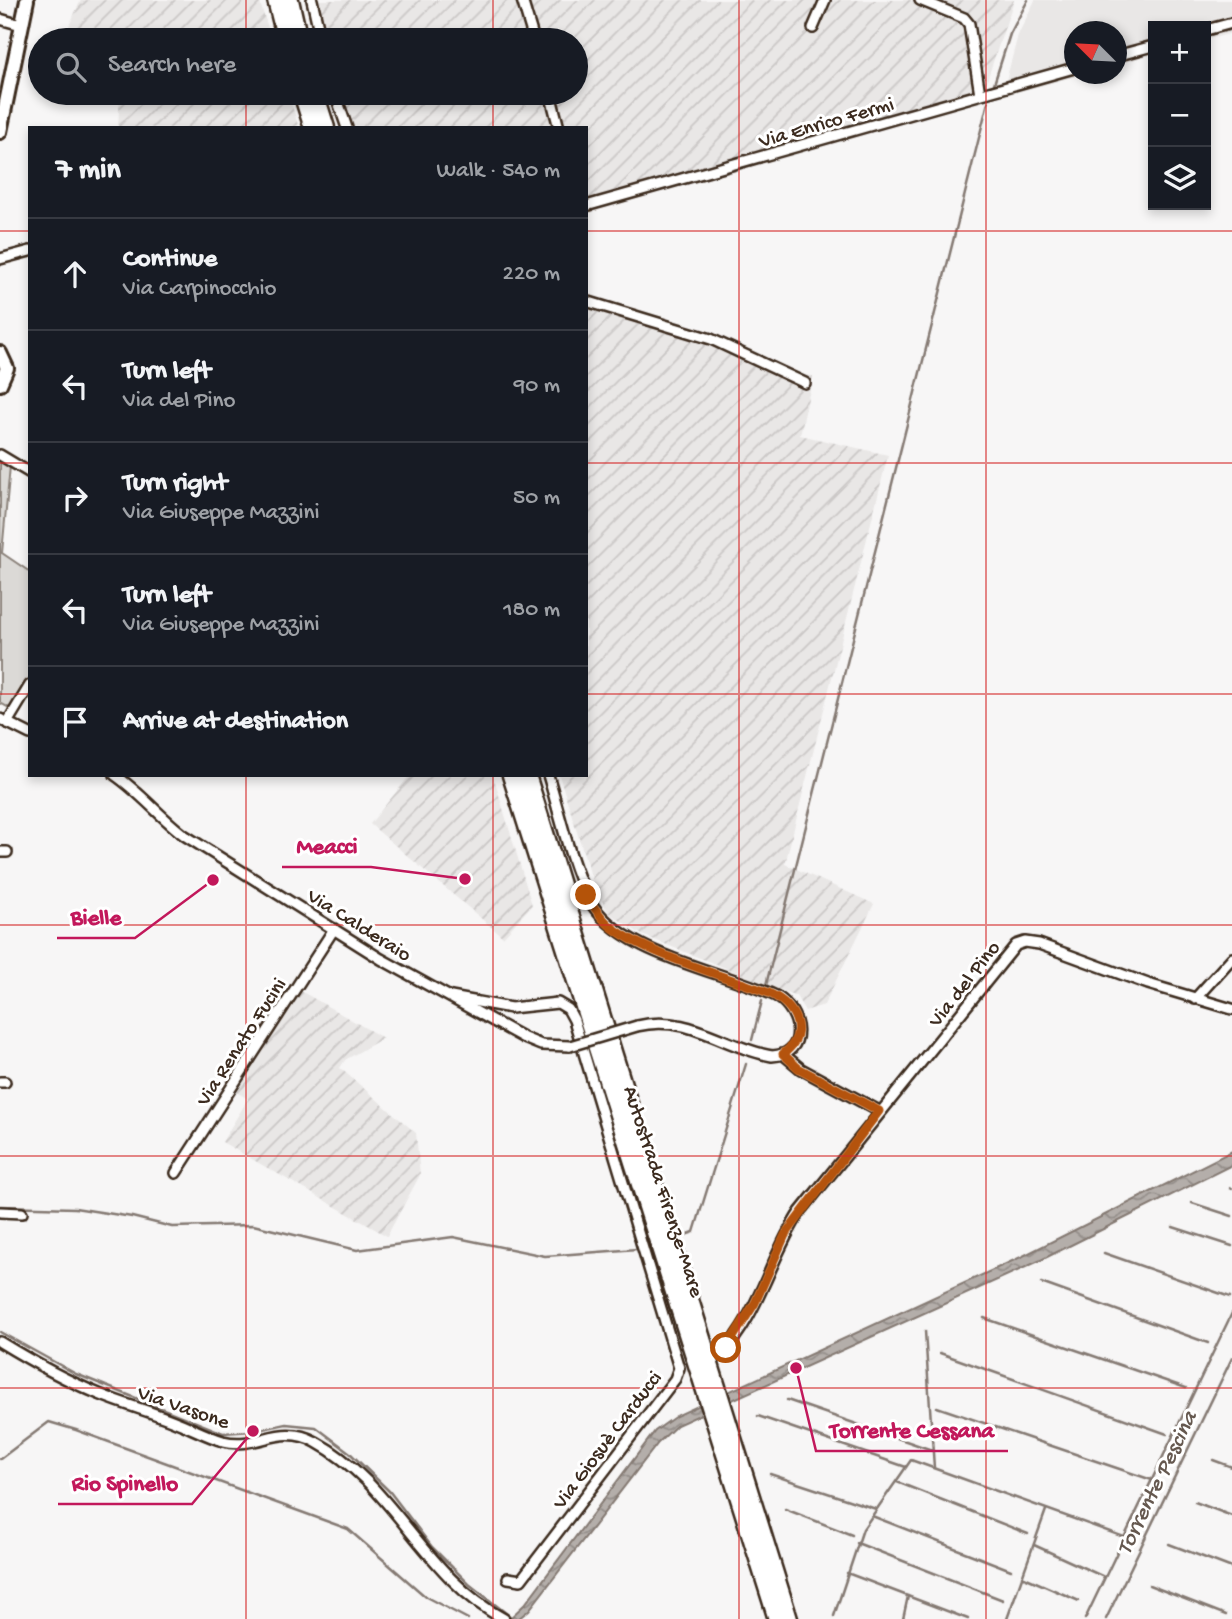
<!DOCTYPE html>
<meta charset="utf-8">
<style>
:root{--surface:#171b24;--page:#20242c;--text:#f1f3f6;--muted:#9ea1a6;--line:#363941}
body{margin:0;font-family:"Gochi Hand",sans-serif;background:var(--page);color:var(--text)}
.controls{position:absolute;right:21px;top:21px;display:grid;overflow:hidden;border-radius:0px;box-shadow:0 4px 10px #0003}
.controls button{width:63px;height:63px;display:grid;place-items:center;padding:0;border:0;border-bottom:2px solid var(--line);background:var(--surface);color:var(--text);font:35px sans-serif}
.compass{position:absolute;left:1064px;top:21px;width:63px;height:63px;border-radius:50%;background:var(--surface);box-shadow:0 4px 10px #0003;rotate:294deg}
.stop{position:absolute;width:21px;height:21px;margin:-16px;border:5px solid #b45309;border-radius:50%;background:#fff}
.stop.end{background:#b45309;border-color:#fff;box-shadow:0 2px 7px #0008}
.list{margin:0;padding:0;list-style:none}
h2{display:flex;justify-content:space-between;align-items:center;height:91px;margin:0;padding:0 28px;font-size:30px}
h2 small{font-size:23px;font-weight:400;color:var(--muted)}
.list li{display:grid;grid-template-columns:46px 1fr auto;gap:21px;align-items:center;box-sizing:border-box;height:112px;padding:0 28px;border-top:2px solid var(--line)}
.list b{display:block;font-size:26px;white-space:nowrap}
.list p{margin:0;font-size:23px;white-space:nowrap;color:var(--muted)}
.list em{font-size:23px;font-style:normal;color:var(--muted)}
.icon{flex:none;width:38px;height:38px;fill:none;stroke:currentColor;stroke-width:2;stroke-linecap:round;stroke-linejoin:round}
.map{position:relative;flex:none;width:1232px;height:1619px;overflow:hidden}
.search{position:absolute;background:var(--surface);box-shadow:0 4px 10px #0003;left:28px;top:28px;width:560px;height:77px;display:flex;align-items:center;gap:18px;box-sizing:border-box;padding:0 24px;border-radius:38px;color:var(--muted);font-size:26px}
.panel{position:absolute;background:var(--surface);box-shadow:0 4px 10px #0003;left:28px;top:126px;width:560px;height:651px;border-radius:0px}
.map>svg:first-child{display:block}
.built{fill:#e9e7e6}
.industrial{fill:url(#industrial-furrows)}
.green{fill:#dbd9d6;stroke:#8b827a;stroke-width:2}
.water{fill:url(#water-waves);stroke:#847972;stroke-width:2}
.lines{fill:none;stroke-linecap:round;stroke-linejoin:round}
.stream{stroke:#847972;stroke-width:2.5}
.street-casing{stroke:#3b2a1e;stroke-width:14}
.secondary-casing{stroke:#3b2a1e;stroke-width:18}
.highway-casing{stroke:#3b2a1e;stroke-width:21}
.street{stroke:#fff;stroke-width:9}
.secondary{stroke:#fff;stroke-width:12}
.highway{stroke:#fff;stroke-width:16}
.street-bridge-casing{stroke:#3b2a1e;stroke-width:14;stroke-linecap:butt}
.street-bridge{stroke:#fff;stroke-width:9}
.route{stroke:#b45309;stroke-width:9}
.grid{fill:none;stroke:#d62828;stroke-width:2;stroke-opacity:0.55}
.labels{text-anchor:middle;stroke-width:6;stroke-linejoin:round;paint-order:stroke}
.street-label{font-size:21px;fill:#3b2a1e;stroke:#fff}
.water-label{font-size:23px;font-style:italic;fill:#65584f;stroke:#fff}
.leader{fill:none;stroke:#c2185b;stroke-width:2.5}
.callout-dot{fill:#c2185b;stroke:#fff;stroke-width:2.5}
.callout-label{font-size:23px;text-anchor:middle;font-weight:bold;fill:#c2185b;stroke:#fff;stroke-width:6;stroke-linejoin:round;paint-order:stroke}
</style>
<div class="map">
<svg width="1232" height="1619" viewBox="0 0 1232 1619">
<defs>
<pattern id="industrial-furrows" width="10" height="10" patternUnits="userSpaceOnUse" patternTransform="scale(1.75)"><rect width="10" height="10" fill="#e9e7e6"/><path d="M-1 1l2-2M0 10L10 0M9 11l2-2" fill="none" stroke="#c9c6c5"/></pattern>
<pattern id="water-waves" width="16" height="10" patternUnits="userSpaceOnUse" patternTransform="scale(1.75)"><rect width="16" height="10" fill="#b4aeaa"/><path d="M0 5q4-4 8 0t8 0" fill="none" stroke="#948e8a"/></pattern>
</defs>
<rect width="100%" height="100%" fill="#f7f6f6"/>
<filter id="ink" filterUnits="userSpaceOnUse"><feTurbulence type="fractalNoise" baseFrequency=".0143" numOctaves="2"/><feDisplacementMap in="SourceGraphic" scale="14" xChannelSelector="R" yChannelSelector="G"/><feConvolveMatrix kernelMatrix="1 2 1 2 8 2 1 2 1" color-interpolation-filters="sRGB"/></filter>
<g filter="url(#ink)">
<path class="built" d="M1035,0H1232V33L1206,40V26H1153V54L1117,64L1116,32H1074V74H1084L1002,96L1018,35Z"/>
<g class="industrial">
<path d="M81,0H259L272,40H82L67,30Z"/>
<path d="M315,0H1014L985,86L586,200V128H352L342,93H576V40H326Z"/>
<path d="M120,93H288L299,128H118Z"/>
<path d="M586,295L712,336L795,375L813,376L800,435L888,455L785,864L874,904L824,1005L805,1011L796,996L642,935L609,913L595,889L559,775H586Z"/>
<path d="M410,775H493L532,905L503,937L370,824Z"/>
<path d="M299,990L383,1038L345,1060L340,1068L416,1133L420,1175L387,1236L222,1142L248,1099L235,1091Z"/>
</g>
<path class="green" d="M0,462L10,466L2,553L30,572V677L11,709L0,703Z"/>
<path class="water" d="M1232,1151V1165L1039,1261L677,1425L658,1443L529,1610L518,1619H509L525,1604L655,1431L676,1416L1023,1256Z"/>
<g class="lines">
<g class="stream">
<path d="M994,84L1010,34L1028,0"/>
<path d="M766,985L988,102"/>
<path d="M752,1040L762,1001"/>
<path d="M1230,1188L1232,1189"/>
<path d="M1192,1203L1232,1216"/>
<path d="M0,1206L75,1208L132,1217L172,1227L253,1225L357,1250L453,1237L545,1256L637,1249"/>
<path d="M1173,1227L1232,1246"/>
<path d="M682,1236L694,1232L746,1064"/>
<path d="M1104,1253L1230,1297"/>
<path d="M1041,1283L1208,1343"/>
<path d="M984,1318L1186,1388"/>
<path d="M925,1331L934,1468"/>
<path d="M0,1332L76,1374L223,1433L253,1431L286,1424L316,1427L349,1452L390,1492L432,1547L469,1584L511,1617"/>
<path d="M940,1353L1167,1434"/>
<path d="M787,1400L932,1450"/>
<path d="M937,1407L1152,1480"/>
<path d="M758,1416L906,1467"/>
<path d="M0,1459L49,1422L76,1430L348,1529L426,1597L468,1619"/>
<path d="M1213,1460L1232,1467"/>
<path d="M770,1474L876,1509"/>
<path d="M897,1482L1028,1534"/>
<path d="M1195,1502L1232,1516"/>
<path d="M785,1509L852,1535"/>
<path d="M872,1516L1011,1570"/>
<path d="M857,1543L1003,1600"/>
<path d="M1169,1544L1232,1568"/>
<path d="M1034,1545L1104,1577"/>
<path d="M847,1573L968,1619"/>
<path d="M1022,1576L1079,1601"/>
<path d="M1149,1585L1226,1615"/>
<path d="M834,1616L863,1529L911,1460L1124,1537"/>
<path d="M903,1619L908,1596"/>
<path d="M1007,1619L1046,1510"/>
<path d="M1085,1619L1232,1313"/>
<path d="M1106,1619L1232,1358"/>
</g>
<defs>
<g id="street">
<path d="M312,0L321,40"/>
<path d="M522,0L534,40"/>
<path d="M920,0L964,18L969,24L980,94"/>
<path d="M0,19L21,25"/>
<path d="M813,28L825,0"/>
<path d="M1206,30L1232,23"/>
<path d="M1116,56L1153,46"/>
<path d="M335,93L347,128"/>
<path d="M550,93L559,128"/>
<path d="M586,206L1074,68"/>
<path d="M0,259L30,251"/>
<path d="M586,301L711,339L805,383"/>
<path d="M0,455L30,473"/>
<path d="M0,719L30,734"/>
<path d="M7,723L30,685"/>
<path d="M115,775C140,792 160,817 184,835L381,959L524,1038L541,1045L570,1046"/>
<path d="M548,775C559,811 571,866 588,898C620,956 719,969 776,996C802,1011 809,1054 772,1056C724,1048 688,1013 637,1026"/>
<path d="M0,852H7"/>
<path d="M451,997L511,1008L558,1003L568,1009L574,1020L679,1368L675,1379L521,1580L508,1578"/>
<path d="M1195,999L1232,958"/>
<path d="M783,1054L801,1069L879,1111"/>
<path d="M0,1082H5"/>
<path d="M176,1173L334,929"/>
<path d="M0,1212L22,1213"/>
<path d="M0,1342C31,1361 65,1380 99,1394C123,1404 149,1411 174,1421C190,1427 206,1436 223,1441C259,1450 279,1422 316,1442C395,1485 424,1577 504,1619"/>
<path d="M720,1355C759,1316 770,1257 800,1212L1016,945L1025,942L1039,944L1148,984L1232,1009"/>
</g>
<g id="secondary">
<path d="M0,132L27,0"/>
<path d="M0,353L7,368L0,384"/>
</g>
<g id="highway">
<path d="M276,0L286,40"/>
<path d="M290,0L299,40"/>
<path d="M302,93L313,128"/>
<path d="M315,93L326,128"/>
<path d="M511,775L777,1619"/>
<path d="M527,775L789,1619"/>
</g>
</defs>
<use href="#street" class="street-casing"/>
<use href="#secondary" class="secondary-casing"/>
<use href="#highway" class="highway-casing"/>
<use href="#street" class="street"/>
<use href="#secondary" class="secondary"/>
<use href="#highway" class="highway"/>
<defs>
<path id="street-bridge" d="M570,1046L637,1026"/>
</defs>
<use href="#street-bridge" class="street-bridge-casing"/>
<use href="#street-bridge" class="street-bridge"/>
</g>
</g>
<g class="lines" filter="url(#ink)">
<path class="route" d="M586,895C593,906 600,917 609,925C641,952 727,977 769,993C796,1006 810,1033 783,1054L798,1068L879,1111L785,1235L755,1303L726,1348"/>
</g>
<path class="grid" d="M246,0V40M493,0V40M739,0V1619M986,0V1619M246,93V128M493,93V128M0,231H30M586,231H1232M0,463H30M586,463H1232M0,694H30M586,694H1232M246,775V1619M493,775V1619M0,925H1232M0,1156H1232M0,1388H1232"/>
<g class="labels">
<g class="street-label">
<text transform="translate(826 121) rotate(-16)" y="7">Via Enrico Fermi</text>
<text transform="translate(360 924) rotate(32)" y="7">Via Calderaio</text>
<text transform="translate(963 983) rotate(-52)" y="7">Via del Pino</text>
<text transform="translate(240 1041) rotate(-57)" y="7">Via Renato Fucini</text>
<text transform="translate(665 1191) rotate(72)" y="7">Autostrada Firenze-Mare</text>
<text transform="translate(184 1406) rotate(19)" y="7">Via Vasone</text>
<text transform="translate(606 1439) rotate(-53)" y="7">Via Giosuè Carducci</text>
</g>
<g class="water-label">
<text transform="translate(1155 1482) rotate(-64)" y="8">Torrente Pescina</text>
</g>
</g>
<path class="leader" d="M465 879L371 867H282M213 880L135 938H57M796 1368L816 1451H1008M253 1431L192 1504H58"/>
<g class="callout-dot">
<circle cx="465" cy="879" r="7"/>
<circle cx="213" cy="880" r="7"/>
<circle cx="796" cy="1368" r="7"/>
<circle cx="253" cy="1431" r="7"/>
</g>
<g class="callout-label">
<text x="327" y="853">Meacci</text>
<text x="96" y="924">Bielle</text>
<text x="912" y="1437">Torrente Cessana</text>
<text x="125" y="1490">Rio Spinello</text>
</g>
</svg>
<div class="controls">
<button>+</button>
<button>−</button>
<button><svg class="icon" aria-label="layers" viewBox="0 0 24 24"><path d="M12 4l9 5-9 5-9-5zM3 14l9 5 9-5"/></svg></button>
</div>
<svg class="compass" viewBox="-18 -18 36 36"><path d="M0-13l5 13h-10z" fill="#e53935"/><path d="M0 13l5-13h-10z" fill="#9ea1a6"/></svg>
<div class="stop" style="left:726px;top:1348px"></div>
<div class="stop end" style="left:586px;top:895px"></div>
<div class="search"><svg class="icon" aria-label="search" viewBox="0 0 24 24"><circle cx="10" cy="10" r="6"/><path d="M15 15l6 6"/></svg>Search here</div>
<section class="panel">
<h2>7 min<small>Walk · 540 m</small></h2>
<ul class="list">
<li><svg class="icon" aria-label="ahead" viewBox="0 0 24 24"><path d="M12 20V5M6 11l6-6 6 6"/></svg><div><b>Continue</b><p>Via Carpinocchio</p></div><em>220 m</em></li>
<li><svg class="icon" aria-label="left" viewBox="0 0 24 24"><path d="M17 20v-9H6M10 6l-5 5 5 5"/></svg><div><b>Turn left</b><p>Via del Pino</p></div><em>90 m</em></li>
<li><svg class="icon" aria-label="right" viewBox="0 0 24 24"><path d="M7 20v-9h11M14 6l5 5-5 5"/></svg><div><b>Turn right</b><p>Via Giuseppe Mazzini</p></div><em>50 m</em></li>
<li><svg class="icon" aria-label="left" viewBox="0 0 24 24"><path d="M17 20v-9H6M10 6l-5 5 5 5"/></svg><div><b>Turn left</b><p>Via Giuseppe Mazzini</p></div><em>180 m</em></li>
<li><svg class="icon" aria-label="arrive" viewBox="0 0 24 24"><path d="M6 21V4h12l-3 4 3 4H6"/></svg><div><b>Arrive at destination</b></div></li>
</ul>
</section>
</div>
